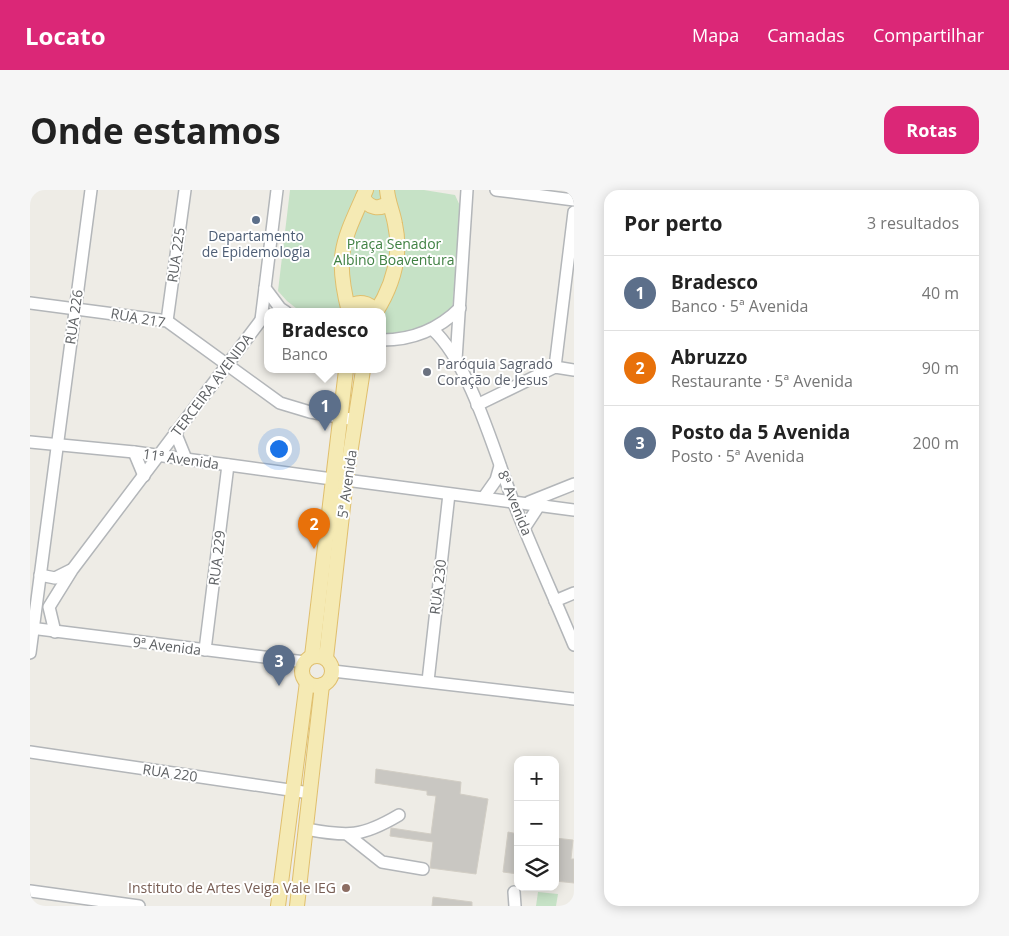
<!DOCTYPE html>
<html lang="pt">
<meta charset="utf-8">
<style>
:root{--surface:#fff;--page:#f6f6f6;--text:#222;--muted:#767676;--line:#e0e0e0;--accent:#db2777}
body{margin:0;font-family:"Open Sans",sans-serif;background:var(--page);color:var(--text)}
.controls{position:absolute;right:15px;bottom:15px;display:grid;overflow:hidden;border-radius:10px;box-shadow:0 2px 12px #0003}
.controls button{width:45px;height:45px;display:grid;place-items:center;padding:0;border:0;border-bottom:1px solid var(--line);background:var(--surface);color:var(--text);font:25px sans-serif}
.you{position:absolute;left:248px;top:258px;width:18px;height:18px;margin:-12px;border:4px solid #fff;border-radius:50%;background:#1a73e8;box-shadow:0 0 0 8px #1a73e833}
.badge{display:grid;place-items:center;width:32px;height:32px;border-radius:50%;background:var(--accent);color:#fff;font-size:16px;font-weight:700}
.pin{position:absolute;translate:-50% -41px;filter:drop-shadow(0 1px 2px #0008)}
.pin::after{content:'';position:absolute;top:26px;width:18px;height:15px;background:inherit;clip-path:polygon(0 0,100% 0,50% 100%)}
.popup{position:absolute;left:234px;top:118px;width:122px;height:65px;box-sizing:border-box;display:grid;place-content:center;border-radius:10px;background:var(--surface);filter:drop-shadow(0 1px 4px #0005);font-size:16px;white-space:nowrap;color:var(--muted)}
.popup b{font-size:19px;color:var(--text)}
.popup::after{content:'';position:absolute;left:50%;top:100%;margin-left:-10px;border:10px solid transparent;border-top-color:var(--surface)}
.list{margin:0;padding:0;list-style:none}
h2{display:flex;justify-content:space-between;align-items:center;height:65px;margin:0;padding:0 20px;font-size:21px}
h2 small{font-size:16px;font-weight:400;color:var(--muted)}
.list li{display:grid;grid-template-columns:32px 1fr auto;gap:15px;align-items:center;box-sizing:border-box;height:75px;padding:0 20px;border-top:1px solid var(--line)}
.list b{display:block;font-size:19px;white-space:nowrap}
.list p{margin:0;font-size:16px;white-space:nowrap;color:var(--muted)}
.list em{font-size:16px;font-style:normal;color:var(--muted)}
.icon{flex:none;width:28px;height:28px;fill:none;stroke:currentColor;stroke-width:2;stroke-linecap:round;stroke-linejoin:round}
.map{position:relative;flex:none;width:544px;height:716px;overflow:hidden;border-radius:15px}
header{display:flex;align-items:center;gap:30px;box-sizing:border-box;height:70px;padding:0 25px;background:var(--accent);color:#fff}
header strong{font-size:24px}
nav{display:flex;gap:28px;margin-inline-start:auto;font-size:18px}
.intro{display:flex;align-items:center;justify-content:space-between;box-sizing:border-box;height:120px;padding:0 30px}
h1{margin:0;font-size:35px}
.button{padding:12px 22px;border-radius:15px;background:var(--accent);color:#fff;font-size:18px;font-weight:700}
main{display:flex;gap:30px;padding:0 30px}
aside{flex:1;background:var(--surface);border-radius:15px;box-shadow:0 2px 12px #0003}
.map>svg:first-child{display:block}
.green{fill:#c6e2c6}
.building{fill:#c9c7c2;stroke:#d2cec5}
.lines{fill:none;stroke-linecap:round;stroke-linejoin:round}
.minor-casing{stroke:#b3b6b9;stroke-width:14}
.major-casing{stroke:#e0bf6d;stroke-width:16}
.minor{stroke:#fff;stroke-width:11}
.major{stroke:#f5eab4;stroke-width:14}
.service-dot{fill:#5c6f8a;stroke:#fff;stroke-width:2}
.worship-dot{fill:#6b7280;stroke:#fff;stroke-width:2}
.education-dot{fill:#8d6e63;stroke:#fff;stroke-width:2}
.labels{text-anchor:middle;stroke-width:4;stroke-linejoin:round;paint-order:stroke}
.service-label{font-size:14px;fill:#4e5e75;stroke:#fff}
.park-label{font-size:14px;fill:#408143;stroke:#fff}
.street-label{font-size:14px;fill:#5e6164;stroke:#fff}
.worship-label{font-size:14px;fill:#5b616d;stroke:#fff;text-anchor:start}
.education-label{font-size:14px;fill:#785e54;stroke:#fff;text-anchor:end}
</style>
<header>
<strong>Locato</strong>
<nav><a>Mapa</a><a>Camadas</a><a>Compartilhar</a></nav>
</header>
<div class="intro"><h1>Onde estamos</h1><a class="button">Rotas</a></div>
<main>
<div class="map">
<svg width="544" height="716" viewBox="0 0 544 716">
<rect width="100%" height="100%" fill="#eeece6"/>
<g class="green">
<path d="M260,0H394L425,5L431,18L422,122C401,138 378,145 353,144L352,122H271L257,111L248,101Z"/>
<path d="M508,702L528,704L526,716H506Z"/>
</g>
<g class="building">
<path d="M346,579L431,592L430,604L458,609L446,684L400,678L403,652L360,646L361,638L401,644L406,606L397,605V601L345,593Z"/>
<path d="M478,642L488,644V684L473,682Z"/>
<path d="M525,648L543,650L541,669H544V693L525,691Z"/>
<path d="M403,707L442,712V716H402Z"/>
</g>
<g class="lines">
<defs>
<g id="minor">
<path d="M247,0L235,98L250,118L256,122"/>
<path d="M466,0L544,10"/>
<path d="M0,113L137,131L250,213L280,222L326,230"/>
<path d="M231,130L235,98"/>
<path d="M137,131L155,0"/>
<path d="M402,139C439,171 465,264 483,311C502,359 524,407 544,455"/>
<path d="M352,150C382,150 409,139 430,118"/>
<path d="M426,170L437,0"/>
<path d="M525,177L544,22"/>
<path d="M447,215L525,177L544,180"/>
<path d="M145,242L156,269"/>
<path d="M0,252L104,262L302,289"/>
<path d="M104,262L114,286"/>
<path d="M316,290L544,320"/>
<path d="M454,307L466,290L470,276"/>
<path d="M499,312L544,294"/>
<path d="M495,337L510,314"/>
<path d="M10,385L25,388L41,380"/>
<path d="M525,411L544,403"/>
<path d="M0,438L275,472"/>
<path d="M25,442L19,417L42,380L231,130L238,125"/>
<path d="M175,460L198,275"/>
<path d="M0,463L61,0"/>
<path d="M303,481L544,509"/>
<path d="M398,491L419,304"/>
<path d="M0,562L280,603"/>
<path d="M276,639C318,647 332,647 369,625"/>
<path d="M318,645L352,672L393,679"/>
<path d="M0,701L109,716"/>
<path d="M484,702L485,716"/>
</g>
<g id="major">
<path d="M333,7C338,18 350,21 359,12"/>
<path d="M318,118C328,110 339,112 346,122C363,95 372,66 365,34C363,22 358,12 357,0"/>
<path d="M319,122C304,64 313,52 336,0"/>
<circle cx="287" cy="481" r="15"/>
<path d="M282,466L316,180"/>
<path d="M296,468L316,290L333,180"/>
<path d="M248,716L277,492"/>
<path d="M267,716L292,495"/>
</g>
</defs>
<use href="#minor" class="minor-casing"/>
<use href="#major" class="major-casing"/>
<use href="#minor" class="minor"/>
<use href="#major" class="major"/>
</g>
<circle class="service-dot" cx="226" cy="30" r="5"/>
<circle class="worship-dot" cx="397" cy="182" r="5"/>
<circle class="education-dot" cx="316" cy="698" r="5"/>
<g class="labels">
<g class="service-label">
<text x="226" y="51">Departamento<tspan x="226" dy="16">de Epidemologia</tspan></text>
</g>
<g class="park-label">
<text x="364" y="59">Praça Senador<tspan x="364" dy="16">Albino Boaventura</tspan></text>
</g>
<g class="street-label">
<text transform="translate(146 65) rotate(-82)" y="5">RUA 225</text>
<text transform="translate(44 127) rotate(-82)" y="5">RUA 226</text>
<text transform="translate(108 128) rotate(10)" y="5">RUA 217</text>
<text transform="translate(182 195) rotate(-53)" y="5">TERCEIRA AVENIDA</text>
<text transform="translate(151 269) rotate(8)" y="5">11ª Avenida</text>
<text transform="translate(317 294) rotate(-82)" y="5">5ª Avenida</text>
<text transform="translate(485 313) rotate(68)" y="5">8ª Avenida</text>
<text transform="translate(187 368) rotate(-83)" y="5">RUA 229</text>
<text transform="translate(408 397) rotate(-83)" y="5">RUA 230</text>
<text transform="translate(137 456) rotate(7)" y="5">9ª Avenida</text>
<text transform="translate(140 583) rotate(8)" y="5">RUA 220</text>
</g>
<g class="worship-label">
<text x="407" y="179">Paróquia Sagrado<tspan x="407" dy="16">Coração de Jesus</tspan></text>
</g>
<g class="education-label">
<text x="306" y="703">Instituto de Artes Veiga Vale IEG</text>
</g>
</g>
</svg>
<div class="controls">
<button>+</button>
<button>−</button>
<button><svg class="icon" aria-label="layers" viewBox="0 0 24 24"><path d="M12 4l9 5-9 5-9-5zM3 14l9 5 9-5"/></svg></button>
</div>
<div class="you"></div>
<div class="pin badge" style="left:295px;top:241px;background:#5c6f8a">1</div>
<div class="popup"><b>Bradesco</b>Banco</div>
<div class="pin badge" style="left:284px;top:359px;background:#e8710a">2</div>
<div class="pin badge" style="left:249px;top:496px;background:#5c6f8a">3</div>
</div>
<aside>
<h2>Por perto<small>3 resultados</small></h2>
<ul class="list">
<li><span class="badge" style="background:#5c6f8a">1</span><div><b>Bradesco</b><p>Banco · 5ª Avenida</p></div><em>40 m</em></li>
<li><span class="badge" style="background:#e8710a">2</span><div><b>Abruzzo</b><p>Restaurante · 5ª Avenida</p></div><em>90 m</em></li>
<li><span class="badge" style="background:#5c6f8a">3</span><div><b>Posto da 5 Avenida</b><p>Posto · 5ª Avenida</p></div><em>200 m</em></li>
</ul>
</aside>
</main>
